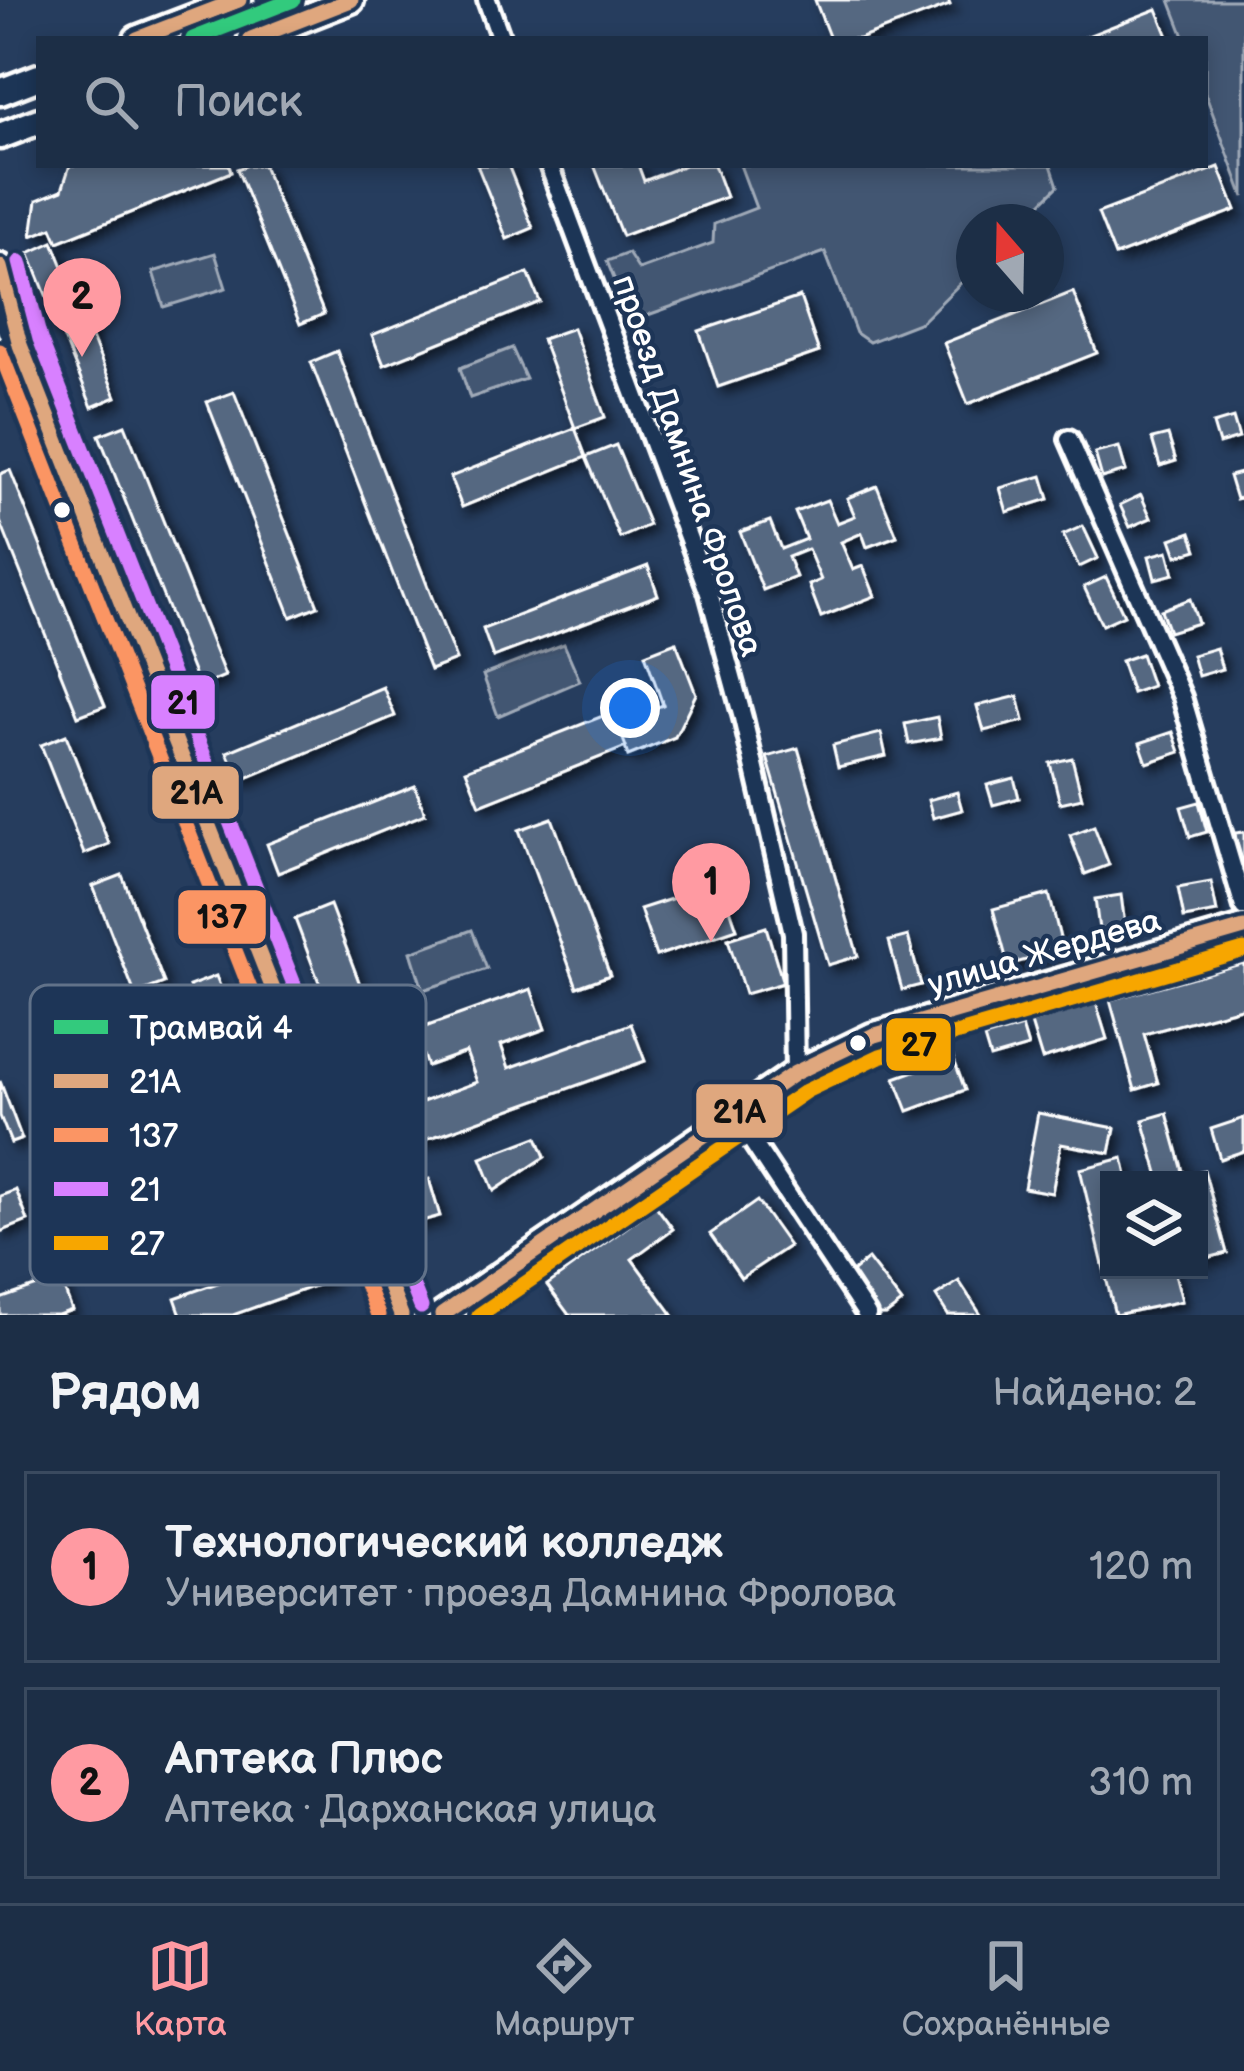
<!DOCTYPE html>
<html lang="ru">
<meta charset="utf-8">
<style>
:root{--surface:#1c2e46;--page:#25364d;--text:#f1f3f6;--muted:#a0a8b3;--line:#3a4a5f;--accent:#ff9aa2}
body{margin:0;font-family:"Balsamiq Sans",sans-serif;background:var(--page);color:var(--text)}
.controls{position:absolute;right:36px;bottom:36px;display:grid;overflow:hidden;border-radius:0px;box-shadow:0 6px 18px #0003}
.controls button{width:108px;height:108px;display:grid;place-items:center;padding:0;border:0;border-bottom:3px solid var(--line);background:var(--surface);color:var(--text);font:60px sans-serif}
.compass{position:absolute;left:956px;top:204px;width:108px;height:108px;border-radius:50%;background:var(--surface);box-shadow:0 6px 18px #0003;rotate:340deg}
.you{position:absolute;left:630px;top:708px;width:42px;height:42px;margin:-30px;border:9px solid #fff;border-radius:50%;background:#1a73e8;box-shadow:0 0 0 18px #1a73e833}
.badge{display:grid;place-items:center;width:78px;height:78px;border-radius:50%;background:var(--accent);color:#111;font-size:39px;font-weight:700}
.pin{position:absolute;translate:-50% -99px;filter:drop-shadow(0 3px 6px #0008)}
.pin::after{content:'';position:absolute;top:63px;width:42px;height:36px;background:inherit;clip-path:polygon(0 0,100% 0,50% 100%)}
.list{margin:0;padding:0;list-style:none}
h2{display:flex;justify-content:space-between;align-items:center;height:156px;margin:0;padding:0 48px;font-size:51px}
h2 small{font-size:39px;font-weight:400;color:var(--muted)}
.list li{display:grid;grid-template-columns:78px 1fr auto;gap:36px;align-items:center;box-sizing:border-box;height:192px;margin:0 24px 24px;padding:0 24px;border:3px solid var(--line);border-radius:0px}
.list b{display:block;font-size:45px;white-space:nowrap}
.list p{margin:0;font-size:39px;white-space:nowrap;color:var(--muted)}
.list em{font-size:39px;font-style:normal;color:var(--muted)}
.icon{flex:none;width:66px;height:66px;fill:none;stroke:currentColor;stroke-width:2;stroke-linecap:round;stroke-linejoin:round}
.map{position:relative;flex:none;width:1244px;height:1315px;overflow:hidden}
.search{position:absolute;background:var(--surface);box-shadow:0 6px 18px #0003;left:36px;right:36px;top:36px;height:132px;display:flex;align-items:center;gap:30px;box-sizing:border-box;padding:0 42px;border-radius:0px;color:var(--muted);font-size:45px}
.sheet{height:588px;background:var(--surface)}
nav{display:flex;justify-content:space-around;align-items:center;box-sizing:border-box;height:168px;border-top:3px solid var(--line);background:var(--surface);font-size:33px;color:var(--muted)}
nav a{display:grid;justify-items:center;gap:6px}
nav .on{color:var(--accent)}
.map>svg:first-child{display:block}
.green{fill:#425672;stroke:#a0aab8;stroke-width:3}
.building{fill:#556781;stroke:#fff;stroke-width:3;filter:url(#shadow)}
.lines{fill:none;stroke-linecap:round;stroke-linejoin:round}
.street-casing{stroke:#fff;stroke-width:26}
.secondary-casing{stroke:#fff;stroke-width:33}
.street{stroke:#1d3557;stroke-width:16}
.secondary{stroke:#1d3557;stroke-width:24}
.bus-1-casing{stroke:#1d3557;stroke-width:24}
.bus-2-casing{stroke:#1d3557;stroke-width:24}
.bus-3-casing{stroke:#1d3557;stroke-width:24}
.bus-4-casing{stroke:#1d3557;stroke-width:24}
.bus-1{stroke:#dfa77e;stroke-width:15}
.bus-2{stroke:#fb9564;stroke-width:15}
.bus-3{stroke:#d880ff;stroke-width:15}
.bus-4{stroke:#f7a600;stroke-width:15}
.tram-1-casing{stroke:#1d3557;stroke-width:24}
.tram-1{stroke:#33ca7d;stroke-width:15}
.bus-dot{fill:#fff;stroke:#1d3557;stroke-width:4.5}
.labels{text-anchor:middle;stroke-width:9;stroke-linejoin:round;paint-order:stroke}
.street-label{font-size:33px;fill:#fff;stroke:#1d3557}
.key{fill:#1d3557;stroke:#617289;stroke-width:3}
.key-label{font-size:33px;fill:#fff}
.line-badge{stroke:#1d3557;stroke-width:4.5}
.pale-badge-label{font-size:33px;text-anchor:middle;font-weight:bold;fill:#111}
</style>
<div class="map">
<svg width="1244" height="1315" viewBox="0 0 1244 1315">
<defs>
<filter id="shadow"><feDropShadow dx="6" dy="6" stdDeviation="6" flood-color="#0009"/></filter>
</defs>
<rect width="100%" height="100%" fill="#263d5e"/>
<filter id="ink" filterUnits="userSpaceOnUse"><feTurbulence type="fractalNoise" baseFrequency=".00833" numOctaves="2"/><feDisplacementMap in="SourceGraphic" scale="24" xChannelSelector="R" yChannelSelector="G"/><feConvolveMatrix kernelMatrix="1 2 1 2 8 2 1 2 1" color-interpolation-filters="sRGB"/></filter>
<g filter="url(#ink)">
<g class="green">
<path d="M1170,0H1244V197L1205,93V39H1185Z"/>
<path d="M740,165H1051L1058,186L1022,222H974V239L963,250L974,270L921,322L869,342L856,333L825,252L631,321L607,261L628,253L639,270L713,243L714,224L756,208Z"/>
<path d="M215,253L226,288L164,307L153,272Z"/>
<path d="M512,348L526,379L470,398L460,368Z"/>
<path d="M564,644L580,681L498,716L483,675Z"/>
<path d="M472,930L487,969L423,990L411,952Z"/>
</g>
<g class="building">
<path d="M815,0H948L950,5L859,39H830Z"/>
<path d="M1157,9L1169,39H1080Z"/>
<path d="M229,165L231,172L58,242L52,228L32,236L37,200L62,190L70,165Z"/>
<path d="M248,165H263L324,314L300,324L237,169Z"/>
<path d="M477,165H508L533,228L507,239Z"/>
<path d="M594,165H638L644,181L685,165H714L726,197L622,236Z"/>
<path d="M1219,167L1236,210L1115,256L1098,213Z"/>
<path d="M53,242L116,397L92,407L29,253Z"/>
<path d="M528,273L540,302L384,365L372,335Z"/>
<path d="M1073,292L1097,353L968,404L944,343Z"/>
<path d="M800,297L819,352L718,387L699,331Z"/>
<path d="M573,328L605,417L575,428L542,339Z"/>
<path d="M337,351L456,660L430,670L311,362Z"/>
<path d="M234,392L318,606L291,617L207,402Z"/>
<path d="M1233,418L1239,438L1219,444L1213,424Z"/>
<path d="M125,425L225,676L199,687L99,435Z"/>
<path d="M575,428L586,457L462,507L450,477Z"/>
<path d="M1168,435L1176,461L1160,466L1152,439Z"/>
<path d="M616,445L649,525L620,538L586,457Z"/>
<path d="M1119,447L1126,471L1102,478L1095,453Z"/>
<path d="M10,470L105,706L78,716L0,521V474Z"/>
<path d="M1244,472V497L1236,499L1229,476Z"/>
<path d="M1042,476L1049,499L1007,512L1000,488Z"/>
<path d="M877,486L897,536L867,547L862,533L841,542L853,570L863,566L875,596L821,617L809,585L821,580L808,549L788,557L796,577L763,590L740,532L770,521L781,549L806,539L795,512L827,500L837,523L855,516L847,498Z"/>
<path d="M1141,495L1151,518L1130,527L1120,505Z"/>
<path d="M1083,526L1098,558L1079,567L1063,535Z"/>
<path d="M1191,532L1197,550L1177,556L1171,539Z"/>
<path d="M1168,551L1174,574L1155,579L1149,556Z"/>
<path d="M648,566L658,595L493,657L483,629Z"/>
<path d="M1106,577L1124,615L1102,625L1084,587Z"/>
<path d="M1190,599L1198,623L1169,632L1161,610Z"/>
<path d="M676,642L696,694L675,737L628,756L617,723L663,705L645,654Z"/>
<path d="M1216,648L1222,669L1198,676L1192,655Z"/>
<path d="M1141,654L1152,686L1132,693L1121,661Z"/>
<path d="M383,687L395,716L239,781L227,752Z"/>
<path d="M1018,696L1024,721L984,731L977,706Z"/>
<path d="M613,712L626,747L480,805L466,770Z"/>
<path d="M937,717L941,738L909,744L905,724Z"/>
<path d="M1173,732L1180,752L1147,763L1140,743Z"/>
<path d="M881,733L886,756L838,767L833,745Z"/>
<path d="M66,735L109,844L84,854L41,745Z"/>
<path d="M798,748L858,956L828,965L767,757Z"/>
<path d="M1072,758L1082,798L1060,803L1050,763Z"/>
<path d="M1014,778L1019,798L993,805L987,785Z"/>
<path d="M415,786L425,814L278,873L267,844Z"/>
<path d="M957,792L962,810L933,818L928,800Z"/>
<path d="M1199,802L1207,832L1190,837L1181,807Z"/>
<path d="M552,818L610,975L577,987L519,830Z"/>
<path d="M1094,826L1109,865L1085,874L1070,835Z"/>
<path d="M1244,832V869H1240L1235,833Z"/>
<path d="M122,875L164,983L135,994L93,886Z"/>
<path d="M1211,882L1217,912L1184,918L1178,888Z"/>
<path d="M721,883L737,929L656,956L640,909Z"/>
<path d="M1049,894L1063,950L1008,965L993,909Z"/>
<path d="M1121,895L1126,933L1100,937L1095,899Z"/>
<path d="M330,905L389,1061L354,1074L295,919Z"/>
<path d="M766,927L783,983L745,994L728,939Z"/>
<path d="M908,936L921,985L902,990L889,941Z"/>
<path d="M1244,963V1007L1144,1034L1158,1083L1135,1090L1110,1000Z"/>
<path d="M216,976L310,1209L284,1220L189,986Z"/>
<path d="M531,989L545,1029L501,1045L509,1068L631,1024L645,1061L380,1156L368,1122L477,1082L466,1052L427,1066L414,1031Z"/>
<path d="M1096,1003L1107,1039L1042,1059L1031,1023Z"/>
<path d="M1022,1027L1028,1047L990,1058L984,1038Z"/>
<path d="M953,1057L965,1090L908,1111L895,1078Z"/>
<path d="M0,1081L22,1139L11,1143L0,1116Z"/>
<path d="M1038,1113L1115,1128L1110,1153L1061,1144L1052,1193L1024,1188Z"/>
<path d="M1167,1113L1184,1175L1204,1170L1227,1253L1199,1260V1180H1160L1143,1120Z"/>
<path d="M1244,1118V1151L1220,1159L1211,1129Z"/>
<path d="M537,1137L545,1157L494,1191L481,1158Z"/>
<path d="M1123,1158L1128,1180H1109V1270H1174L1182,1301L1115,1315L1080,1169Z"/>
<path d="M429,1179L440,1216L397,1228L386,1191Z"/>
<path d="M16,1190L28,1221L0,1232V1196Z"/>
<path d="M757,1201L789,1246L741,1278L710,1234Z"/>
<path d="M656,1206L673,1229L632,1259L673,1315H569L547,1285Z"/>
<path d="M319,1247L331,1280L233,1315H181L175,1298Z"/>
<path d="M868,1259L902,1303L886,1315H879L848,1275Z"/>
<path d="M60,1278L72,1310L58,1315H0V1299Z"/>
<path d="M959,1281L981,1315H948L936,1296Z"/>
</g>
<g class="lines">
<defs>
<g id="street">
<path d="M487,0L501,39"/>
<path d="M549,165L709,593L743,718L793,933L795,1073"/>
<path d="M1069,439L1182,697L1244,907"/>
<path d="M734,1114L867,1315"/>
</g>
<g id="secondary">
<path d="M137,39L239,0"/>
<path d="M251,39L351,0"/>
<path d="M0,92L39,77"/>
<path d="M0,136L39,121"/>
<path d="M0,267L13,319"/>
<path d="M0,303L401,1315"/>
<path d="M442,1315L795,1073L872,1036L1244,928"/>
</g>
</defs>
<use href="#street" class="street-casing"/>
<use href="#secondary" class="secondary-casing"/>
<use href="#street" class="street"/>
<use href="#secondary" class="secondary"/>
<defs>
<g id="bus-1">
<path d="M137,39L239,0"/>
<path d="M251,39L351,0"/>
<path d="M0,267L20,345L401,1315"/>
<path d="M442,1315L795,1073L872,1036L1244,928"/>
</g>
<path id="bus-2" d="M0,351L378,1315"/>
<path id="bus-3" d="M20,262L40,339L421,1307"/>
<path id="bus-4" d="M479,1315L806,1091L880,1056L1244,950"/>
</defs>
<use href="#bus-1" class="bus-1-casing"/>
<use href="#bus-2" class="bus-2-casing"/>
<use href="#bus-3" class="bus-3-casing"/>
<use href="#bus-4" class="bus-4-casing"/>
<use href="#bus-1" class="bus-1"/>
<use href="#bus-2" class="bus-2"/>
<use href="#bus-3" class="bus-3"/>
<use href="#bus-4" class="bus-4"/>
<defs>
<path id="tram-1" d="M193,39L293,0"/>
</defs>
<use href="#tram-1" class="tram-1-casing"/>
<use href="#tram-1" class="tram-1"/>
</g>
</g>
<g class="bus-dot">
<circle cx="62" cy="510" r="10"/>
<circle cx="858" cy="1043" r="10"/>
</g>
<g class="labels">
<g class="street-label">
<text transform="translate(689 465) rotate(71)" y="12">проезд Дамнина Фролова</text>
<text transform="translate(1044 951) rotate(-16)" y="12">улица Жердева</text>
</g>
</g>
<rect x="30" y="985" width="396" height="300" rx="18" class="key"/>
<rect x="54" y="1020" width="54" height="14" fill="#33ca7d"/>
<rect x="54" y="1074" width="54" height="14" fill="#dfa77e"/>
<rect x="54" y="1128" width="54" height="14" fill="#fb9564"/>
<rect x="54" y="1182" width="54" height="14" fill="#d880ff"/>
<rect x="54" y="1236" width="54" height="14" fill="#f7a600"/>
<g class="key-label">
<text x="129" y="1039">Трамвай 4</text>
<text x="129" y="1093">21А</text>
<text x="129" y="1147">137</text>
<text x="129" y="1201">21</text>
<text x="129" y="1255">27</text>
</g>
<g class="line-badge">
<rect x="149" y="673" width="68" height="58" rx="12" fill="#d880ff"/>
<rect x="150" y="764" width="91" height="57" rx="12" fill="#dfa77e"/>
<rect x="176" y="888" width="92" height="58" rx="12" fill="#fb9564"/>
<rect x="884" y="1016" width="69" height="57" rx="12" fill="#f7a600"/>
<rect x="694" y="1082" width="91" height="58" rx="12" fill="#dfa77e"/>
</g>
<g class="pale-badge-label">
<text x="183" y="714">21</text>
<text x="196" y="804">21А</text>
<text x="222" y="928">137</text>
<text x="919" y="1056">27</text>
<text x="739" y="1123">21А</text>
</g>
</svg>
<div class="controls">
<button><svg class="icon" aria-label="layers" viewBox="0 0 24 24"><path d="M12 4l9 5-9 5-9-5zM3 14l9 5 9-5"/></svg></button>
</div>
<svg class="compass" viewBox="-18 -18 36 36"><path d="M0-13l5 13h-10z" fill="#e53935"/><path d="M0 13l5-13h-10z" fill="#a0a8b3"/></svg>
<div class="you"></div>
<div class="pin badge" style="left:711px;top:942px">1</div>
<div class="pin badge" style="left:82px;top:357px">2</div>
<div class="search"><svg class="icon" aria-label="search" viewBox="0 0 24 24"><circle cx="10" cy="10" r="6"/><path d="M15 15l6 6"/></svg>Поиск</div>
</div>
<section class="sheet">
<h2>Рядом<small>Найдено: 2</small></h2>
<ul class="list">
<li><span class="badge">1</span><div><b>Технологический колледж</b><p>Университет · проезд Дамнина Фролова</p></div><em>120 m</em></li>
<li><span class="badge">2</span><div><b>Аптека Плюс</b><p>Аптека · Дарханская улица</p></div><em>310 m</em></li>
</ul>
</section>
<nav>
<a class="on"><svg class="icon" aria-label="map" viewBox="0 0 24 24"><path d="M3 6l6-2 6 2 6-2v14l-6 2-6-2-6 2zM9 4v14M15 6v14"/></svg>Карта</a>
<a><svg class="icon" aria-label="directions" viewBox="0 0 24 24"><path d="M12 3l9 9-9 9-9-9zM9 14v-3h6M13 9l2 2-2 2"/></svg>Маршрут</a>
<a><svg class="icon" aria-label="saved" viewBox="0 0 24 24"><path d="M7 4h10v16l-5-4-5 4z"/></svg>Сохранённые</a>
</nav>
